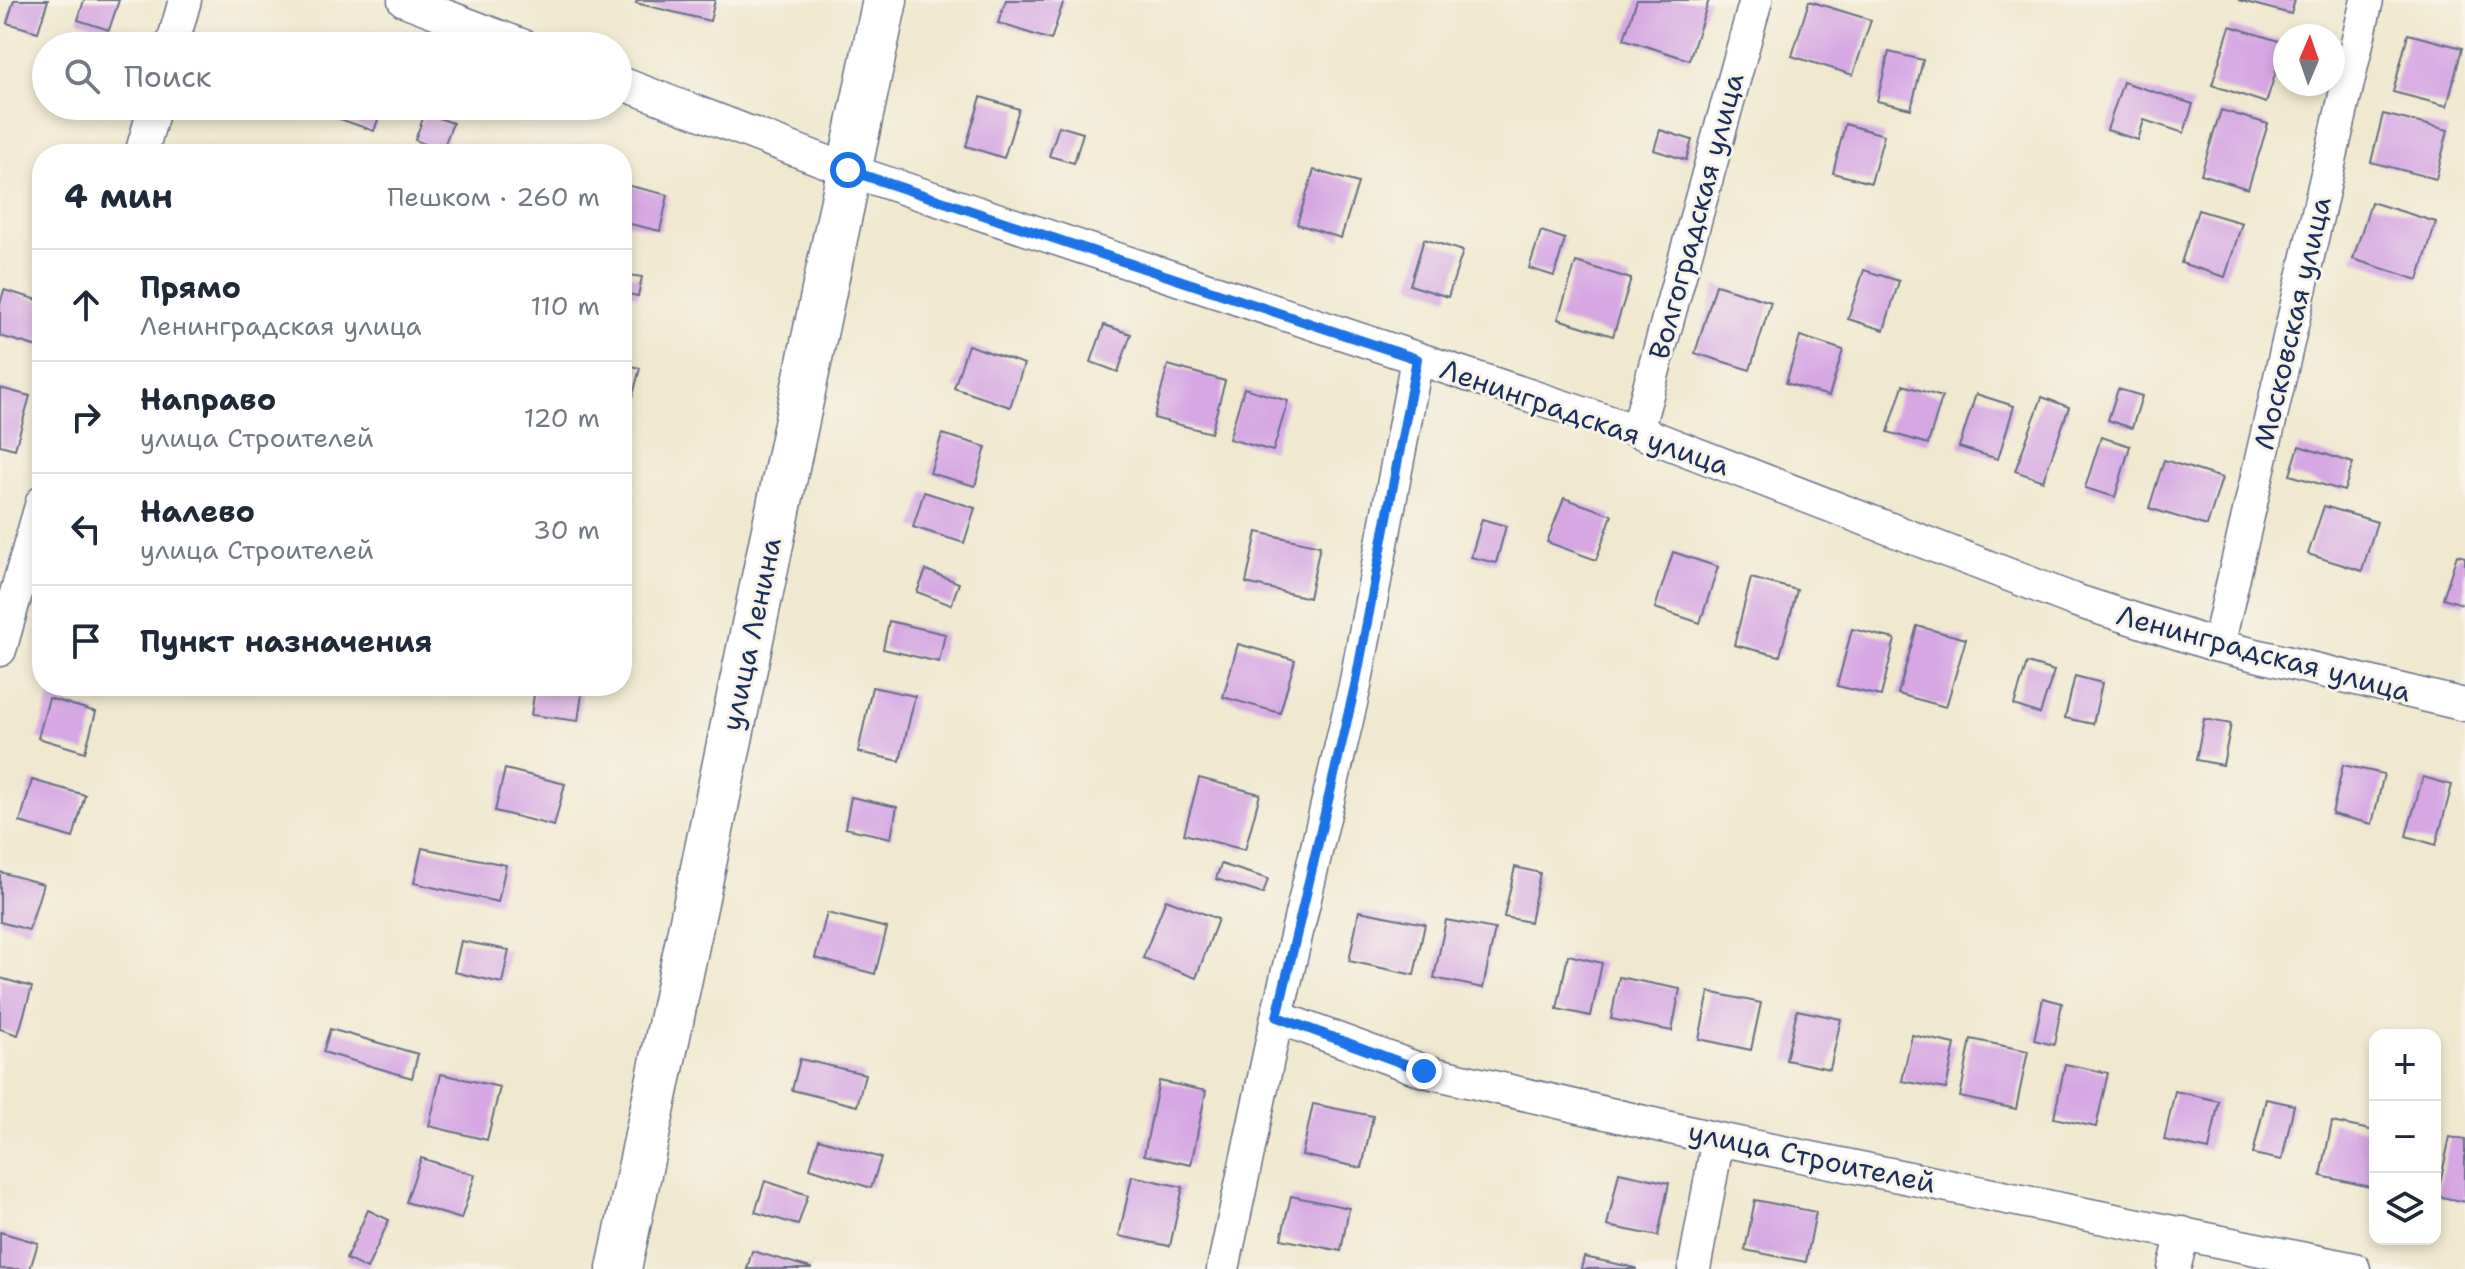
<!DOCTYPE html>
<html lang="ru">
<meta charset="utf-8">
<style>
:root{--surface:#fff;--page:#f2f2f3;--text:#1f2937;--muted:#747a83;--line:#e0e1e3}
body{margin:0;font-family:"Shantell Sans",sans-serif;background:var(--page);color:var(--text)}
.controls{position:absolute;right:24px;bottom:24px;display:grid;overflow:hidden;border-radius:16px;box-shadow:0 4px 12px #0003}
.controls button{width:72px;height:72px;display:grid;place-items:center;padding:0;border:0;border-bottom:2px solid var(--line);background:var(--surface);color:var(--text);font:40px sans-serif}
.compass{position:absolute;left:2273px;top:24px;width:72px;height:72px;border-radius:50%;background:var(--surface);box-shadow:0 4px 12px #0003;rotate:2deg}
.stop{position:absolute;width:24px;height:24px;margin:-18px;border:6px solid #1a73e8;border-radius:50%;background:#fff}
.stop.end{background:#1a73e8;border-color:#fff;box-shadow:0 2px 8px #0008}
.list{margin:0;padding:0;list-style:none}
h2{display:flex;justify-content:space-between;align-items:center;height:104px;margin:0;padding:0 32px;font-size:34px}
h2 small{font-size:26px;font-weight:400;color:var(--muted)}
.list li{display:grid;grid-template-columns:52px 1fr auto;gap:24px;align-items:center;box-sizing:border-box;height:112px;padding:0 32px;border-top:2px solid var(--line)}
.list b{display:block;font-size:30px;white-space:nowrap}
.list p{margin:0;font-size:26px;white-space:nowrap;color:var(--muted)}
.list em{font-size:26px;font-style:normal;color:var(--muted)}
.icon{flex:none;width:44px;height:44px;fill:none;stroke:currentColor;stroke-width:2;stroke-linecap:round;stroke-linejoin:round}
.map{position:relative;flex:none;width:2465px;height:1269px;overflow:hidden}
.search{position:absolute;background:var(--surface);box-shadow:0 4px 12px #0003;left:32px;top:32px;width:600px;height:88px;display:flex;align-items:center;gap:20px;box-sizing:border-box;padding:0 28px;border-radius:44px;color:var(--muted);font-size:30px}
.panel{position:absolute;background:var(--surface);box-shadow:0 4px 12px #0003;left:32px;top:144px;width:600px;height:552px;border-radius:32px}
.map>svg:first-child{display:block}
.building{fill:#d6a7e3}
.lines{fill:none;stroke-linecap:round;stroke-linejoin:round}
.minor-casing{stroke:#667086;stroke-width:35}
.secondary-casing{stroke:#667086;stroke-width:47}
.minor{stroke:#fff;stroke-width:32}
.secondary{stroke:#fff;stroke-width:44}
.route{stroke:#1a73e8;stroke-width:10}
.labels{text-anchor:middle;stroke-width:6;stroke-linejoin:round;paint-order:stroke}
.street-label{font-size:28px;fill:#1b2f5e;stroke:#f7f3e8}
</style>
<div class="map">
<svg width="2465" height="1269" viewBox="0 0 2465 1269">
<rect width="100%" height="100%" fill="#f7f3e8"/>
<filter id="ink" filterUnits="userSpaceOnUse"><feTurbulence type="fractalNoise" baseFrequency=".0125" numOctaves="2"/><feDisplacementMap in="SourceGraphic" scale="16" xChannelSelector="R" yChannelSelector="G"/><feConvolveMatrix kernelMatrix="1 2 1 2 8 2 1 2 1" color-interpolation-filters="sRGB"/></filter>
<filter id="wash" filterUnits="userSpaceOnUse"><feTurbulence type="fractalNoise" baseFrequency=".006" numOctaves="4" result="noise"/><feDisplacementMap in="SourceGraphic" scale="32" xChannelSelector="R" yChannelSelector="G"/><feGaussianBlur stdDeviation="1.8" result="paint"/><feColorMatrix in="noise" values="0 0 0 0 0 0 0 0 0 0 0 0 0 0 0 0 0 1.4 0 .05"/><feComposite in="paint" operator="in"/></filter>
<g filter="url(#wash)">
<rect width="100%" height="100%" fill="#f0e8cf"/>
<g id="blocks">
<g class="building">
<path d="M14,0H48L38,32L7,23Z"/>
<path d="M84,0H119L109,30L78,20Z"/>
<path d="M637,0H715L710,21L636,3Z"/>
<path d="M1006,0H1064L1051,40L998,23Z"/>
<path d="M1637,0H1709L1689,60L1624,39Z"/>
<path d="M2238,0H2295L2291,14Z"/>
<path d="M1809,1L1871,20L1853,75L1792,56Z"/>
<path d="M2230,26L2285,43L2266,103L2212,85Z"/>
<path d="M2408,34L2462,48L2447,106L2393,92Z"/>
<path d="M1889,52L1923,60L1911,109L1877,101Z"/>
<path d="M2123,82L2193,104L2184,133L2144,120L2138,140L2107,130Z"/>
<path d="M981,97L1019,109L1004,158L966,146Z"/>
<path d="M335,106H383L374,131L331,116Z"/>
<path d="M2221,110L2268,124L2248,189L2201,174Z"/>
<path d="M425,113L453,123L442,151L415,140Z"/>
<path d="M2383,114L2448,130L2436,179L2371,162Z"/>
<path d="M1845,124L1884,135L1871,183L1833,173Z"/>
<path d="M1059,126L1083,133L1074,163L1049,156Z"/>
<path d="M1660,130L1692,140L1686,160L1654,150Z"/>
<path d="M1314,170L1358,183L1341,238L1297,224Z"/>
<path d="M626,185L668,195L660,231L622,222V202Z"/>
<path d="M2371,202L2436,222L2418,280L2353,259Z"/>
<path d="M2198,210L2242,223L2225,277L2181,263Z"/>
<path d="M1541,231L1565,239L1554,276L1529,268Z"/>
<path d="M1424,239L1463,251L1448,297L1410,285Z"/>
<path d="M1576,262L1631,279L1613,336L1558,319Z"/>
<path d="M1864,270L1899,281L1884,330L1848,319Z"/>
<path d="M622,274L642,277L638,296L622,293Z"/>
<path d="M1716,285L1771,302L1750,370L1695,353Z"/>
<path d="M4,290L42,301V333L38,347L0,336V305Z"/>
<path d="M1104,325L1131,334L1118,372L1091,362Z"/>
<path d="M1800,336L1843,350L1829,396L1786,383Z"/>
<path d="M968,345L1024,364L1010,407L954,388Z"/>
<path d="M622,364L640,368L633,395L622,393Z"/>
<path d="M1168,365L1225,381L1211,433L1154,418Z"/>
<path d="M1903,385L1942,397L1928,444L1888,432Z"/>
<path d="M0,388L30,396L15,449L0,445Z"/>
<path d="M1244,388L1288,401L1273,451L1229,439Z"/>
<path d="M2118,389L2142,396L2132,428L2108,420Z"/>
<path d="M1976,394L2014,406L1998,459L1959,447Z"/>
<path d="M2042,397L2069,407L2043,481L2015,471Z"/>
<path d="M942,434L986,447L975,486L930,473Z"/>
<path d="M2101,437L2130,446L2115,497L2085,488Z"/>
<path d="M2299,446L2353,463L2344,491L2290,475Z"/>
<path d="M2164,460L2222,478L2207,526L2149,508Z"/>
<path d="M924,492L975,508L964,543L913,527Z"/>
<path d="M1564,498L1612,515L1596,560L1547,542Z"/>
<path d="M2324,506L2377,522L2362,571L2308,554Z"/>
<path d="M1482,519L1506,526L1496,563L1471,557Z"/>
<path d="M1257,532L1320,546L1309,598L1246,583Z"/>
<path d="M1673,552L1718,567L1700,623L1655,608Z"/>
<path d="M2457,555L2465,557V605L2443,598Z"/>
<path d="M926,570L959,583L951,605L917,592Z"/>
<path d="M1751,578L1797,590L1780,656L1734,645Z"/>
<path d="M889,621L945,634L939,662L883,649Z"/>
<path d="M1917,626L1966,639L1946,707L1898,694Z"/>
<path d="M1852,629L1895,639L1881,696L1837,686Z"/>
<path d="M1238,644L1295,660L1280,713L1223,697Z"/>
<path d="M2027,663L2054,671L2040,714L2014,705Z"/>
<path d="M2075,676L2102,683L2093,724L2065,718Z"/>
<path d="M872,687L915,696L900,761L858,752Z"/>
<path d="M535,688L582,694L578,721L531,715Z"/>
<path d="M49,698L96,712L85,752L38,738Z"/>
<path d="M2204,719L2231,724L2223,765L2196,760Z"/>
<path d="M2343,765L2384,774L2372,824L2332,814Z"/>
<path d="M505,769L565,784L554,826L495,811Z"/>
<path d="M2423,777L2452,785L2436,845L2406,836Z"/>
<path d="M1199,778L1260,794L1245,850L1184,834Z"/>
<path d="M32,780L85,795L73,838L20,822Z"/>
<path d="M851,797L897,807L891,838L845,828Z"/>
<path d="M422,848L506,865L498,902L414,883Z"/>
<path d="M1221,864L1268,879L1263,894L1216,879Z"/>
<path d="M1515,867L1540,873L1530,922L1504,917Z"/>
<path d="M0,872L43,884L29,930L0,922Z"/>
<path d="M1166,899L1218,919L1196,978L1143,958Z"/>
<path d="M1359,911L1425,924L1414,975L1349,961Z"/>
<path d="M827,913L887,928L875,974L815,958Z"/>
<path d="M1446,920L1495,929L1483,988L1434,978Z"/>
<path d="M461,941L509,950L502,983L454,972Z"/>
<path d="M1568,955L1602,963L1591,1016L1557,1009Z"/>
<path d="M1619,977L1680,989L1672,1031L1611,1019Z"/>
<path d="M0,978L32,987L18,1035L0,1029Z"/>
<path d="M1709,992L1761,1003L1751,1050L1699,1039Z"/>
<path d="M2043,998L2062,1003L2054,1045L2034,1040Z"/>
<path d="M1797,1010L1841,1019L1830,1069L1786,1060Z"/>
<path d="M330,1029L418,1054L412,1078L323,1052Z"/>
<path d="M1912,1035L1955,1044L1946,1089L1902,1081Z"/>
<path d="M1971,1039L2028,1051L2016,1109L1960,1097Z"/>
<path d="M800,1059L865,1074L857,1106L792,1090Z"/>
<path d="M2065,1064L2108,1073L2096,1127L2054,1118Z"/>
<path d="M441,1074L500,1087L487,1140L429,1126Z"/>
<path d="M1159,1081L1206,1091L1191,1165L1144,1155Z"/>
<path d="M2175,1091L2219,1101L2209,1150L2164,1140Z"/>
<path d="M2266,1099L2294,1105L2282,1160L2253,1154Z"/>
<path d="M1313,1104L1373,1116L1362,1168L1302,1155Z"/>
<path d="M2332,1122L2375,1131V1188L2321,1176Z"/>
<path d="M2450,1137L2465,1140V1202L2437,1196Z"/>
<path d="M819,1139L881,1158L871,1188L810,1168Z"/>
<path d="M421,1158L475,1175L461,1219L406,1202Z"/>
<path d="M1619,1172L1669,1183L1658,1236L1607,1226Z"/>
<path d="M1132,1176L1183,1187L1170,1246L1119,1236Z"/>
<path d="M765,1181L808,1195L798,1225L755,1212Z"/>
<path d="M1291,1196L1349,1208L1341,1251L1281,1239Z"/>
<path d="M1755,1200L1816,1212L1806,1262L1745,1250Z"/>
<path d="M368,1210L389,1220L367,1269L346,1259Z"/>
<path d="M0,1232L38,1243L30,1269H0Z"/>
<path d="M752,1251L811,1268V1269H747Z"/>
<path d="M1584,1257L1636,1268V1269H1581Z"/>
</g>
</g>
</g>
<g filter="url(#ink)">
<use href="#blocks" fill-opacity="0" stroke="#667086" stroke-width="2"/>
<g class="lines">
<defs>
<g id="minor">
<path d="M404,0L524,46"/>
<path d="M172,46L185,0"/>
<path d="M618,82L848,170L1637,431L2074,600L2218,646L2465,705"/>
<path d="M141,154L155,106"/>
<path d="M1637,431L1756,0"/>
<path d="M2218,646L2367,0"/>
<path d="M0,650L42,502"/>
<path d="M1277,1017L1424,1071L1718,1139L2354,1269"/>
<path d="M1223,1269L1277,1017L1355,686L1417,359"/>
<path d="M1694,1269L1718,1139"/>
<path d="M2174,1269L2183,1233"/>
</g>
<path id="secondary" d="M619,1269L885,0"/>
</defs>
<use href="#minor" class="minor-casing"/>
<use href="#secondary" class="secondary-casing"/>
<use href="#minor" class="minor"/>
<use href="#secondary" class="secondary"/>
</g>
</g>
<g class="lines" filter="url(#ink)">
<path class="route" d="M848,170L1417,359L1355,686L1277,1017L1424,1071"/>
</g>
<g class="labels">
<g class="street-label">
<text transform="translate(1696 216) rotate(-75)" y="10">Волгоградская улица</text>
<text transform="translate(2292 323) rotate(-77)" y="10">Московская улица</text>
<text transform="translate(1585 417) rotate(19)" y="10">Ленинградская улица</text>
<text transform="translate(751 634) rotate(-78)" y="10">улица Ленина</text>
<text transform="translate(2264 653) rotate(15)" y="10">Ленинградская улица</text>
<text transform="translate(1812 1157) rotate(12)" y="10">улица Строителей</text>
</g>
</g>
</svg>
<div class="controls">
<button>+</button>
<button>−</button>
<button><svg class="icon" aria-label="layers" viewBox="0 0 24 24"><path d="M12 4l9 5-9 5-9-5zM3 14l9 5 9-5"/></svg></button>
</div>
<svg class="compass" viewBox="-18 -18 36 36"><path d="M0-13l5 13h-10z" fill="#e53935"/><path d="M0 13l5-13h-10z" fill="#747a83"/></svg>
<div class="stop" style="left:848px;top:170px"></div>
<div class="stop end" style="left:1424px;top:1071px"></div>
<div class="search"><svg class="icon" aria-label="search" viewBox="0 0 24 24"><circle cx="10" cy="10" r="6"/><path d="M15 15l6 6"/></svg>Поиск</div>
<section class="panel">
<h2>4 мин<small>Пешком · 260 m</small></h2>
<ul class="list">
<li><svg class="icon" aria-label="ahead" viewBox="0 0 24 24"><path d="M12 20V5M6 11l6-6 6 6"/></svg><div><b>Прямо</b><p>Ленинградская улица</p></div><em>110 m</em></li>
<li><svg class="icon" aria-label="right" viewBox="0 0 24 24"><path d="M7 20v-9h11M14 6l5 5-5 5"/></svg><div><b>Направо</b><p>улица Строителей</p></div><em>120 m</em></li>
<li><svg class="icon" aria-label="left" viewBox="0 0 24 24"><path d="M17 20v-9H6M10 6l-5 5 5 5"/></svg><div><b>Налево</b><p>улица Строителей</p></div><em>30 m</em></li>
<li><svg class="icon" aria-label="arrive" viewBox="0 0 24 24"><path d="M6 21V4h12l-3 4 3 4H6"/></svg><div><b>Пункт назначения</b></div></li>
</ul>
</section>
</div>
